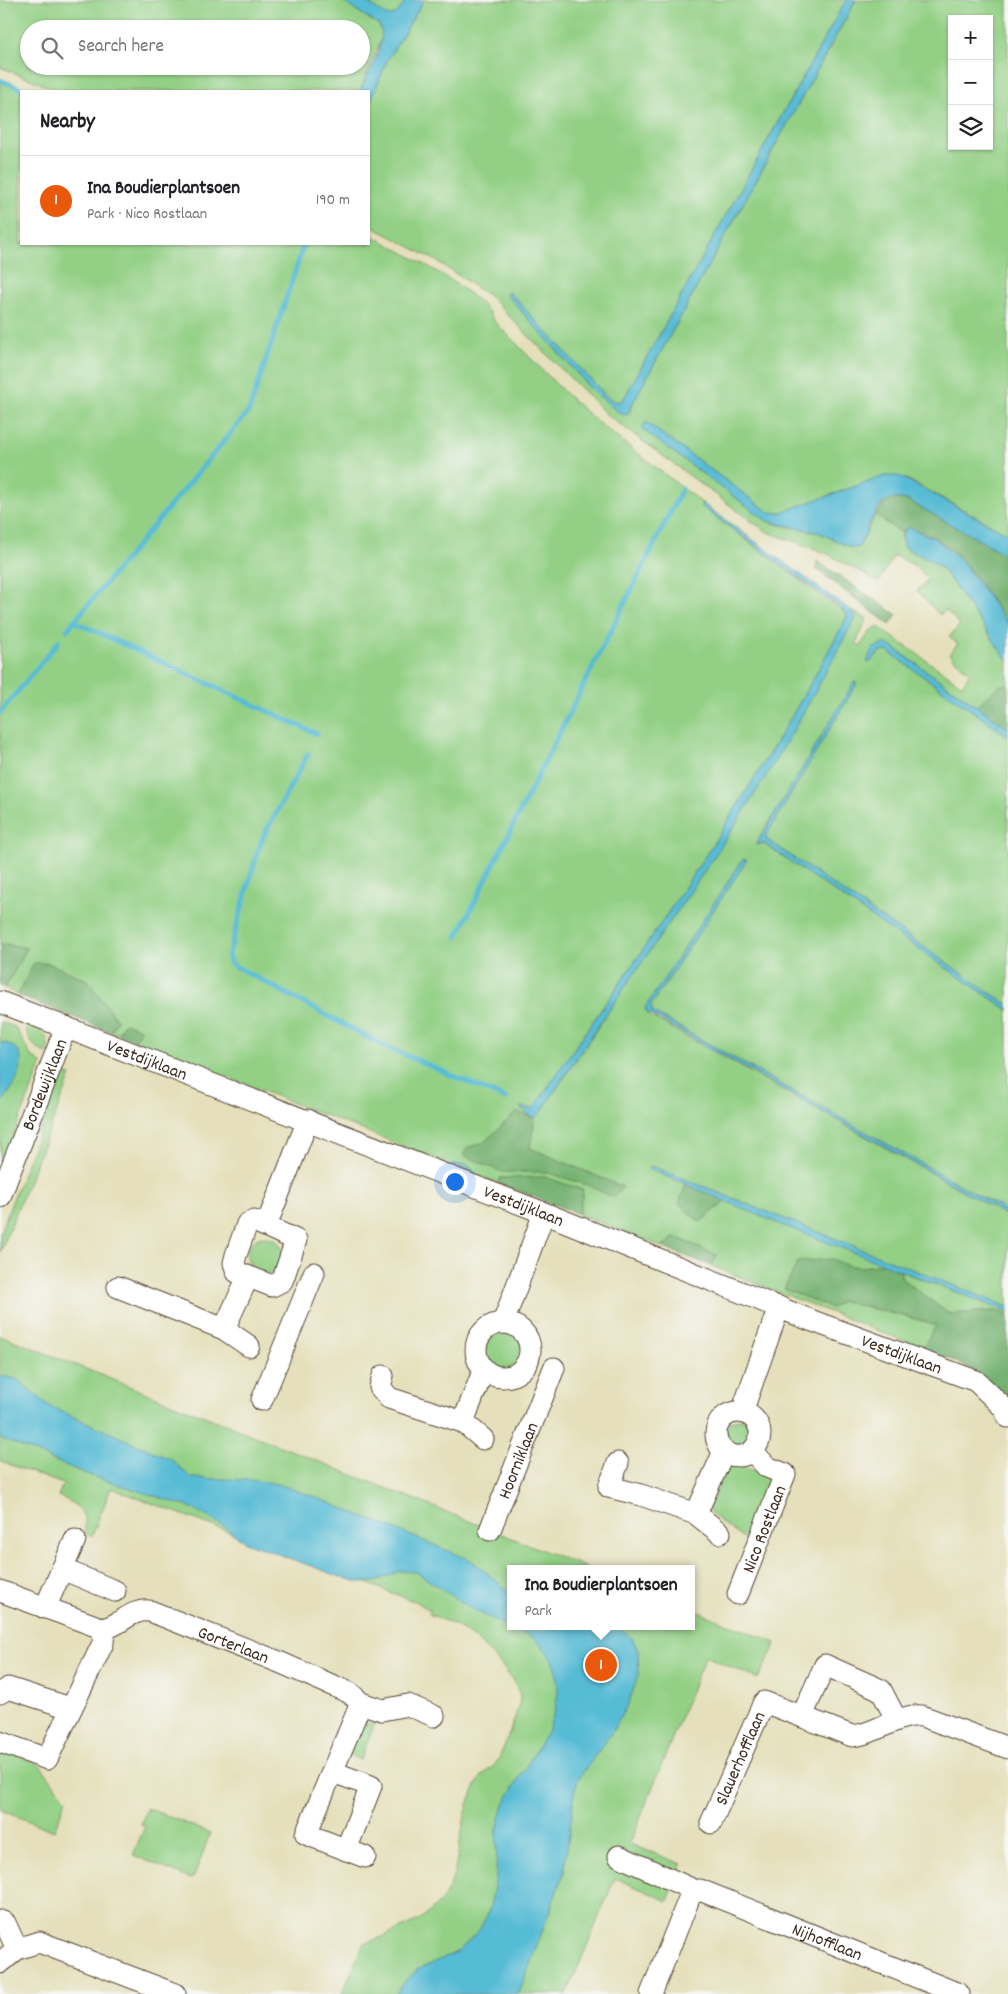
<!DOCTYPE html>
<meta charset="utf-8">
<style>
:root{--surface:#fff;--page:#f6f6f6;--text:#202124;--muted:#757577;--line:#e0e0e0;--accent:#ea580c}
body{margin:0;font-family:Dekko,sans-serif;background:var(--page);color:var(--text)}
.controls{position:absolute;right:15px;top:15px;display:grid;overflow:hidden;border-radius:0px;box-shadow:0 1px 4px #0004}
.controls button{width:45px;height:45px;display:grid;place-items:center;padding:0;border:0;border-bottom:1px solid var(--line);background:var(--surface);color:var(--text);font:25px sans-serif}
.you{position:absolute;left:454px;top:1181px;width:18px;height:18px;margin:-12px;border:4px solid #fff;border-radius:50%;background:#1a73e8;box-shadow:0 0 0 8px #1a73e833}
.badge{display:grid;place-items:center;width:32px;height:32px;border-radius:50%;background:var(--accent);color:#fff;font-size:16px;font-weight:700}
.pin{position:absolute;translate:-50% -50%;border:2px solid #fff;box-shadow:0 1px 5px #0006}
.popup{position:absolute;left:507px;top:1565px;width:188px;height:65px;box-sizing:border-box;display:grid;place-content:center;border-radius:0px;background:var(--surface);filter:drop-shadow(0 1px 4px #0005);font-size:16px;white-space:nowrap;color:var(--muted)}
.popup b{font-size:19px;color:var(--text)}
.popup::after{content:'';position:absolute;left:50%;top:100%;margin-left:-10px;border:10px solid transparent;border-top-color:var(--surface)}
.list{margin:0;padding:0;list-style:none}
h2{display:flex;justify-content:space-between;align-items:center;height:65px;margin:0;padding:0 20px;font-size:21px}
h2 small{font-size:16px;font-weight:400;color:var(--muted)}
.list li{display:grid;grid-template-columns:32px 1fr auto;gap:15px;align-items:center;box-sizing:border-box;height:90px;padding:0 20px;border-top:1px solid var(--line)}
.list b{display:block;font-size:19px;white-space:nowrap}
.list p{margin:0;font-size:16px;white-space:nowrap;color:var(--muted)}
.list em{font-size:16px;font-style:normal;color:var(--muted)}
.icon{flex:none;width:28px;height:28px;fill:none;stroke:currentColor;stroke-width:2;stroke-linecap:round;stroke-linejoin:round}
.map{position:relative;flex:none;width:1008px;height:1994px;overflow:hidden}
.search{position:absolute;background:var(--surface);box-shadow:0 1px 4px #0004;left:20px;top:20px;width:350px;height:55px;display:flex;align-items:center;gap:12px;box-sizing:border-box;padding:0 18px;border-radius:28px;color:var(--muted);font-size:19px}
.panel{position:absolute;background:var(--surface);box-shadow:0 1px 4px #0004;left:20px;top:90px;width:350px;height:155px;border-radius:0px}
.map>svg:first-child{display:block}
.green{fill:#93d085;stroke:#677d52;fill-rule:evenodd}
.forest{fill:#76b272;stroke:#586e48}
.water{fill:#57bbd5;stroke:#49727a}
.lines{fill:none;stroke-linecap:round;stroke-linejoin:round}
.stream{stroke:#57bbd5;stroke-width:5}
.minor-casing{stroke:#544536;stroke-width:23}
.minor{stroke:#fff;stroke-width:21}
.labels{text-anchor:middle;stroke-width:5;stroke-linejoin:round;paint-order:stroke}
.street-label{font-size:18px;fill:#3b2a1e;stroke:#f6f6f2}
</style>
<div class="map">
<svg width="1008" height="1994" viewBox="0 0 1008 1994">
<rect width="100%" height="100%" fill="#f6f6f2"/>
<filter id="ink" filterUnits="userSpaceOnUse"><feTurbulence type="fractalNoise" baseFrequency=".02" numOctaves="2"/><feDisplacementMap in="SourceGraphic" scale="10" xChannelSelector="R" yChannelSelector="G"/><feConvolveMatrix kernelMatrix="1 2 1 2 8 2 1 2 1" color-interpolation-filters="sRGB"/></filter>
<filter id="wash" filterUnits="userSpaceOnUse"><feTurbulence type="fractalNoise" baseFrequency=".0096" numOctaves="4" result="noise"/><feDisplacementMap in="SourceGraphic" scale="20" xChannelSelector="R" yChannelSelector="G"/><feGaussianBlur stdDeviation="1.12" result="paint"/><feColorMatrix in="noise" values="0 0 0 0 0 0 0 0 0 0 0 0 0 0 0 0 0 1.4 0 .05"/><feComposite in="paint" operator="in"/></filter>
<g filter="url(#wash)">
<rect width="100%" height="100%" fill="#e5e0bb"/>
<g class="green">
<path d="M0,0H340L379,25L383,35L360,91H59L0,67ZM29,29H361V66H29Z"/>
<path d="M362,0H406C404,4 401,11 398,14C389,22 370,5 362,0Z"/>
<path d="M424,0H846L623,400L615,402L607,397L509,292L506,294L591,389L621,414L630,412L631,406L856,0H1008V534L907,479L885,476L779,513L769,512L647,423L772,523L820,533L852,548L859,547L875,515L902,533L901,540L937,564L947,575L1008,661V684L999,686L977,706L888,644L867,662H871L879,652L887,651L1008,736V1005L766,839L765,836L856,685L756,843L757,845L763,843L1008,1010V1212L652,1012L651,1005L746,860L743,859L645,1009L648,1015L1008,1216V1307L651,1166L650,1170L686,1184L679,1204L700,1222L727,1200L884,1264C872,1266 861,1268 849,1266C835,1263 833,1259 818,1261L840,1301L916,1319L936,1326L922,1348L712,1266L716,1255L675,1237L662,1247L579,1214L583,1190L500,1178L498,1183L135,1041L140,1029L124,1023L118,1034L111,1032L117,1019L34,963L18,995L5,988L26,949L0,943V80L27,91H21V244H369V234C398,250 482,291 494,321L568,396L601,425L702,503L701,506L846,614L847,617C783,738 709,853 632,966C600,1012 567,1057 537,1104L532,1109H521L523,1110L541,1112L763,781L855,619V615L850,610L867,619L856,643L860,646L869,633L877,626L962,685L970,673L949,654L958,644L949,637L960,625L946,610L940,615L917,591L928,579L915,566L894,555L879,582L826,553L768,532L754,523L606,414L489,296L435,260L369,225V105L387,61ZM952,19H989V146H952Z"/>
<path d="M0,1022L15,1027L31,1056L42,1064L0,1168V1104L16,1082L7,1043L0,1042Z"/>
<path d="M27,1023C42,1029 51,1037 47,1054C35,1049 24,1037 27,1023Z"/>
<path d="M62,1073L71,1076L0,1253V1233Z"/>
<circle cx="265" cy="1255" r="18"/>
<path d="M900,1271L1008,1312V1315L996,1311L949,1314L902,1279Z"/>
<circle cx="502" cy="1349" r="20"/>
<path d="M0,1335L590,1569H511V1626H691V1609L776,1643L758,1679L705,1656L630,1844L682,1864L668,1901L615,1878L567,1994H342L363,1944C399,1931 444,1916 454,1874C460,1849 461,1824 470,1799C473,1792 477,1782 482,1776C487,1771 495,1766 498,1760C503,1751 519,1709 520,1699C521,1681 478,1639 463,1630C453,1623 440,1619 429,1614L430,1610L414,1601L111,1488L92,1536L84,1533C89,1512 75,1503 58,1496L63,1484L0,1461Z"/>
<circle cx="739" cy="1434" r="15"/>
<path d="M730,1463L765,1474L772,1483L750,1542C741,1537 710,1516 708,1508Z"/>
<path d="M376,1721L360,1760L348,1754L360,1727Z"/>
<path d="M0,1748L40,1765L66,1799L54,1831L0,1810Z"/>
<path d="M147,1808L210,1833L194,1877L191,1879L133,1855L145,1826L141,1824Z"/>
</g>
<g class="forest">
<path d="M894,498L907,500L1008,556V624C982,589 954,532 905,529L902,533L875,515L886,501Z"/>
<path d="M817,561L897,615L890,625L816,569Z"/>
<path d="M1008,684V728L977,706L999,686Z"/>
<path d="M0,943L27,948L5,988L0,985Z"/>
<path d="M34,963H48L87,980L117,1020L111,1032L18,995Z"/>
<path d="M125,1023L140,1029L135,1041L118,1034Z"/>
<path d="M517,1112L535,1118L530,1148L623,1187L613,1198L590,1186L546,1172H502L463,1155L468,1147L483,1143Z"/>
<path d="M545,1177L583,1190L579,1214L498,1183L500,1178Z"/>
<path d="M686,1184L727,1200L700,1222L679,1204Z"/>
<path d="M675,1237L717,1255L712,1266L662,1247Z"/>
<path d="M832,1259L846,1265L861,1267L884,1264L900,1271L902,1279L949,1314L996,1311L1008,1315V1397C983,1372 955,1360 922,1348L936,1326L916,1319L841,1301L832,1308L784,1289L798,1262Z"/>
</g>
<g class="water">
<path d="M340,0C347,0 357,0 363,1C386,10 388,30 406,0H424L387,61L369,105V91H360C367,76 389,39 379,25Z"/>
<path d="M846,0H856L631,406L627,415L621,414L591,389L506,294L509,292L607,397L615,402L623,400Z"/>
<path d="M646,422L769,512L779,513L885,476H899L1008,534V556L907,500C900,499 893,497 886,501C873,509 866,534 859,547L852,548L820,533L767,521L643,430L642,427Z"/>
<path d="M702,503L850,610L855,615V619C825,673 796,729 763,781C693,894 613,1000 541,1112L535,1118L530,1116L520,1107L532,1109L537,1104C567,1057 600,1012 632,966C709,853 783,738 847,617L845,612L838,606L701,506Z"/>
<path d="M909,527L936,539L962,561L1008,624V661L947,575L937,564L903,547L902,533Z"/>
<path d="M883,644H888L1008,728V736L887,651L879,652L871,662H867L872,649Z"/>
<path d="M854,682H856V685L766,836V839L1008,1005V1010L763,843L756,845Z"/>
<path d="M743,859L747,860L651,1005L652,1012L1008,1212V1216L646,1012V1006Z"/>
<path d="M0,1042C39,1049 15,1087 0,1104Z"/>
<path d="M651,1166L1008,1307V1312L782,1225L649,1169Z"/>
<path d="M0,1376L17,1379L49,1406L172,1460L191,1478L251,1480L278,1484L315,1497L471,1560L511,1593V1626H618L632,1638L638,1650L639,1673L629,1702L611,1734L579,1778L575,1789L564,1872L519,1994H396L406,1980L417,1970L459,1951L480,1929L489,1911L496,1877L497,1830L504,1804L549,1728L555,1710L558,1692L557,1675L553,1662L546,1651L535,1639L473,1610L416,1572L400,1571L374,1582H359L341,1577L245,1542L217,1522L192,1508L89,1475L0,1438Z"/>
</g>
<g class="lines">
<g class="stream">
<path d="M0,80L27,91"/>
<path d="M73,621L317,734"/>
<path d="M67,630L249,411L304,244"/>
<path d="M0,713L59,641"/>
<path d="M308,754L264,835L258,850L228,957L231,964L380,1044L506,1099"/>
<path d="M457,937L682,489"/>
</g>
</g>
</g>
<g filter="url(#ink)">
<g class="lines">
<defs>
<g id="minor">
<path id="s1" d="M0,1002L544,1213L810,1320L976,1381L1004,1408L1008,1417"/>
<path id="s2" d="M0,1197L66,1027"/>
<path d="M254,1221L296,1240L284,1276L282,1281L272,1286L237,1272L234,1263L236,1255L247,1224Z"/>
<path d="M266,1226L308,1120"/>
<path d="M118,1287L224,1329L249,1346"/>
<path d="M503,1323L544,1213"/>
<circle cx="503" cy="1350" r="27"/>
<path d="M224,1329L248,1277"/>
<path d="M383,1376L380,1387L389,1398L463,1422L483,1439"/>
<path d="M262,1400L314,1273"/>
<circle cx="738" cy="1434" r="22"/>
<path d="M742,1412L779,1307"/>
<path d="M463,1422L484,1369"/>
<path d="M618,1463L609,1487L641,1495L696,1514L720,1533"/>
<path d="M696,1514L724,1451"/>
<path id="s3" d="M490,1530L554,1368"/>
<path d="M62,1569L115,1591"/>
<path id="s4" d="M0,1591L104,1629C120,1625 133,1608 150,1611L279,1662L350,1693L361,1703L382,1710L408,1705L434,1716"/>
<path id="s5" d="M738,1594L785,1474L767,1467L753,1452"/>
<path d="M45,1608L75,1540"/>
<path d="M0,1693L8,1688L70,1708"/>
<path d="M361,1703L306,1834L365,1857"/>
<path d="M802,1716L825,1665L881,1690L896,1719"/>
<path d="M0,1742L47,1759L103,1643L104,1629"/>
<path d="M333,1772L371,1786L346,1850"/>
<path id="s6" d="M711,1823L764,1702L852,1736C877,1734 896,1714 922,1716L1008,1748"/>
<path id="s7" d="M619,1856L696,1891L700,1890L959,1994"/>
<path d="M0,1921L5,1923L17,1949"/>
<path d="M0,1963L17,1949L39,1942L175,1994"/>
<path d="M651,1994L690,1896L696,1891"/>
</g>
</defs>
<use href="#minor" class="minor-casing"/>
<use href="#minor" class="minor"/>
</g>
</g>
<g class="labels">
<g class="street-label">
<text dy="6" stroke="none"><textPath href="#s1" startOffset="158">Vestdijklaan</textPath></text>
<text dy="6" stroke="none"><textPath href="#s2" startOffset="121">Bordewijklaan</textPath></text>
<text dy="6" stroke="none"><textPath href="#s1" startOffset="562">Vestdijklaan</textPath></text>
<text dy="6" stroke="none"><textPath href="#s1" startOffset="968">Vestdijklaan</textPath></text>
<text dy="6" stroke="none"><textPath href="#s3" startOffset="75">Hoorniklaan</textPath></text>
<text dy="6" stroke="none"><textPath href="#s5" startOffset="70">Nico Rostlaan</textPath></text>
<text dy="6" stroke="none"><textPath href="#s4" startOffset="251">Gorterlaan</textPath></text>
<text dy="6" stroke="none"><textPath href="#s6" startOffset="71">Slauerhofflaan</textPath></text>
<text dy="6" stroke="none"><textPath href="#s7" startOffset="226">Nijhofflaan</textPath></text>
</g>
</g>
</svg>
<div class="controls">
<button>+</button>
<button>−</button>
<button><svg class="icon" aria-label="layers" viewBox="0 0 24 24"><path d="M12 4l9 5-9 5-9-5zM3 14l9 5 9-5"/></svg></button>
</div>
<div class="you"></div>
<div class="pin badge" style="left:601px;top:1665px">1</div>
<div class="popup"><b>Ina Boudierplantsoen</b>Park</div>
<div class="search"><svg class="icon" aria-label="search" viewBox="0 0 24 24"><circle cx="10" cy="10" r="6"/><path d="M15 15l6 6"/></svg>Search here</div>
<section class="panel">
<h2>Nearby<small></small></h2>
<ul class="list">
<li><span class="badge">1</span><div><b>Ina Boudierplantsoen</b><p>Park · Nico Rostlaan</p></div><em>190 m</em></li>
</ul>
</section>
</div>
